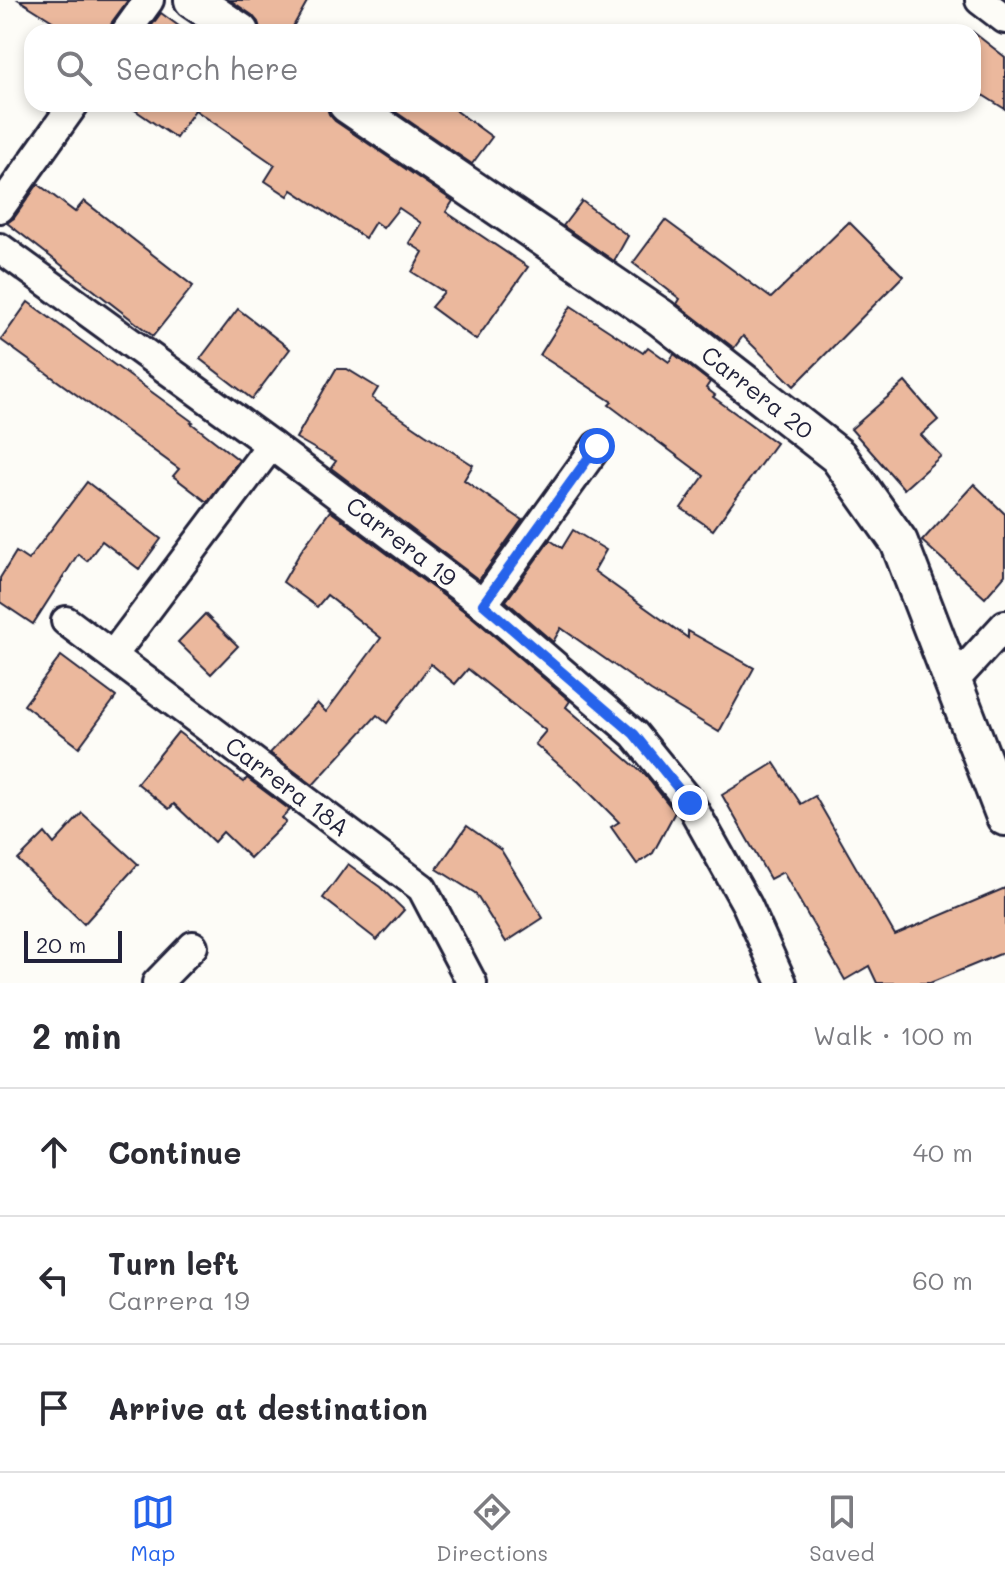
<!DOCTYPE html>
<meta charset="utf-8">
<style>
:root{--surface:#fff;--page:#f2f2f3;--text:#2b2b33;--muted:#7c7c81;--line:#e1e1e2;--accent:#2563eb}
body{margin:0;font-family:Mali,sans-serif;background:var(--page);color:var(--text)}
.scale{position:absolute;left:24px;bottom:20px;width:98px;box-sizing:border-box;padding-left:8px;border:4px solid #22223b;border-top:0;font-size:22px;line-height:28px;white-space:nowrap;color:#22223b;-webkit-text-stroke:6px #fdfcf7;paint-order:stroke}
.stop{position:absolute;width:24px;height:24px;margin:-18px;border:6px solid #2563eb;border-radius:50%;background:#fff}
.stop.end{background:#2563eb;border-color:#fff;box-shadow:0 2px 8px #0008}
.list{margin:0;padding:0;list-style:none}
h2{display:flex;justify-content:space-between;align-items:center;height:104px;margin:0;padding:0 32px;font-size:34px}
h2 small{font-size:26px;font-weight:400;color:var(--muted)}
.list li{display:grid;grid-template-columns:52px 1fr auto;gap:24px;align-items:center;box-sizing:border-box;height:128px;padding:0 32px;border-top:2px solid var(--line)}
.list b{display:block;font-size:30px;white-space:nowrap}
.list p{margin:0;font-size:26px;white-space:nowrap;color:var(--muted)}
.list em{font-size:26px;font-style:normal;color:var(--muted)}
.icon{flex:none;width:44px;height:44px;fill:none;stroke:currentColor;stroke-width:2;stroke-linecap:round;stroke-linejoin:round}
.map{position:relative;flex:none;width:1005px;height:983px;overflow:hidden}
.search{position:absolute;background:var(--surface);box-shadow:0 4px 12px #0003;left:24px;right:24px;top:24px;height:88px;display:flex;align-items:center;gap:20px;box-sizing:border-box;padding:0 28px;border-radius:24px;color:var(--muted);font-size:30px}
.sheet{height:488px;background:var(--surface)}
nav{display:flex;justify-content:space-around;align-items:center;box-sizing:border-box;height:112px;border-top:2px solid var(--line);background:var(--surface);font-size:22px;color:var(--muted)}
nav a{display:grid;justify-items:center;gap:4px}
nav .on{color:var(--accent)}
.map>svg:first-child{display:block}
.building{fill:#ebb89d;stroke:#22223b;stroke-width:2}
.lines{fill:none;stroke-linecap:round;stroke-linejoin:round}
.minor-casing{stroke:#22223b;stroke-width:34}
.tertiary-casing{stroke:#22223b;stroke-width:42}
.minor{stroke:#fdfcf7;stroke-width:28}
.tertiary{stroke:#fdfcf7;stroke-width:36}
.route{stroke:#2563eb;stroke-width:10}
.labels{text-anchor:middle;stroke-width:8;stroke-linejoin:round;paint-order:stroke}
.street-label{font-size:24px;fill:#22223b;stroke:#fdfcf7}
</style>
<div class="map">
<svg width="1005" height="983" viewBox="0 0 1005 983">
<rect width="100%" height="100%" fill="#fdfcf7"/>
<filter id="ink" filterUnits="userSpaceOnUse"><feTurbulence type="fractalNoise" baseFrequency=".0125" numOctaves="2"/><feDisplacementMap in="SourceGraphic" scale="16" xChannelSelector="R" yChannelSelector="G"/><feConvolveMatrix kernelMatrix="1 2 1 2 8 2 1 2 1" color-interpolation-filters="sRGB"/></filter>
<g filter="url(#ink)">
<g class="building">
<path d="M19,0H128L112,22L109,32H70Z"/>
<path d="M230,0H308L290,32H261L258,22L252,15Z"/>
<path d="M161,13L187,32H147Z"/>
<path d="M973,32L1005,57V109L973,89Z"/>
<path d="M126,104H326L329,114L335,121L453,201L446,212L528,267L476,340L431,307L444,292L412,272L423,252L409,243L421,223L399,208L383,228L375,222L365,238L292,190L288,196L265,181L275,165L195,110L176,138Z"/>
<path d="M384,104H447L492,137L472,164Z"/>
<path d="M38,184L75,212L84,201L193,286L153,336L7,223L14,218Z"/>
<path d="M582,201L628,236L614,261L563,226Z"/>
<path d="M665,220L771,298L849,222L903,276L794,386L743,336L734,348L677,304L680,299L633,263Z"/>
<path d="M28,302L193,422L191,423L239,460L207,502L173,476L179,469L1,340Z"/>
<path d="M571,306L643,353L648,347L669,362L674,354L710,382L706,388L715,395L713,397L776,443L713,530L681,508L704,476L609,405L612,402L540,355Z"/>
<path d="M238,309L290,349L252,399L200,359Z"/>
<path d="M336,369H347L378,388L372,398L425,434L473,465L464,480L522,520L479,580L331,468L336,461L296,438Z"/>
<path d="M905,382L938,420L921,435L941,456L904,489L851,429Z"/>
<path d="M87,482L161,539L139,569L102,541L87,561L78,554L33,624L0,602V578L16,552L28,560Z"/>
<path d="M974,484L1005,514V575L985,598L922,541Z"/>
<path d="M330,511L472,617L570,701L566,707L646,776L675,812L653,853L637,864L611,827L619,822L579,782L535,744L546,731L468,669L455,684L431,664L387,723L377,715L313,785L270,753L317,703L326,712L381,638L327,595L317,607L283,582L301,551Z"/>
<path d="M573,530L606,550L594,571L688,638V631L754,668L719,732L651,691L561,628L553,642L506,601L550,540L562,548Z"/>
<path d="M205,614L238,646L211,674L178,642Z"/>
<path d="M61,656L116,697L79,747L24,705Z"/>
<path d="M178,732L244,782L247,778L290,810L282,818L286,822L250,858L223,832L214,842L174,804L169,809L137,783Z"/>
<path d="M774,763L801,804L815,796L895,935L1005,888V952L930,983H877L869,966L845,980L783,872L770,879L722,795Z"/>
<path d="M82,813L138,864L84,924L18,860L45,833L54,844Z"/>
<path d="M467,826L501,850L543,918L506,942L475,893L437,869Z"/>
<path d="M348,864L380,887L404,910L377,940L323,898Z"/>
</g>
<g class="lines">
<defs>
<g id="minor">
<path d="M980,0L1005,19"/>
<path d="M126,32L149,0"/>
<path d="M0,208L74,104"/>
<path d="M0,248L271,445L483,604L634,734L690,803L747,905L782,983"/>
<path d="M483,604L597,446"/>
<path d="M66,621L422,888L472,983"/>
<path d="M113,655L271,445"/>
<path d="M953,682L1005,625"/>
<path d="M157,983L193,946"/>
</g>
<g id="tertiary">
<path d="M193,0L240,32"/>
<path d="M347,104L660,317L838,456L899,542L1005,817"/>
</g>
</defs>
<use href="#minor" class="minor-casing"/>
<use href="#tertiary" class="tertiary-casing"/>
<use href="#minor" class="minor"/>
<use href="#tertiary" class="tertiary"/>
</g>
</g>
<g class="lines" filter="url(#ink)">
<path class="route" d="M597,446L483,604L634,734L690,803"/>
</g>
<g class="labels">
<g class="street-label">
<text transform="translate(757 393) rotate(38)" y="8">Carrera 20</text>
<text transform="translate(401 542) rotate(37)" y="8">Carrera 19</text>
<text transform="translate(287 787) rotate(37)" y="8">Carrera 18A</text>
</g>
</g>
</svg>
<div class="scale">20 m</div>
<div class="stop" style="left:597px;top:446px"></div>
<div class="stop end" style="left:690px;top:803px"></div>
<div class="search"><svg class="icon" aria-label="search" viewBox="0 0 24 24"><circle cx="10" cy="10" r="6"/><path d="M15 15l6 6"/></svg>Search here</div>
</div>
<section class="sheet">
<h2>2 min<small>Walk · 100 m</small></h2>
<ul class="list">
<li><svg class="icon" aria-label="ahead" viewBox="0 0 24 24"><path d="M12 20V5M6 11l6-6 6 6"/></svg><div><b>Continue</b></div><em>40 m</em></li>
<li><svg class="icon" aria-label="left" viewBox="0 0 24 24"><path d="M17 20v-9H6M10 6l-5 5 5 5"/></svg><div><b>Turn left</b><p>Carrera 19</p></div><em>60 m</em></li>
<li><svg class="icon" aria-label="arrive" viewBox="0 0 24 24"><path d="M6 21V4h12l-3 4 3 4H6"/></svg><div><b>Arrive at destination</b></div></li>
</ul>
</section>
<nav>
<a class="on"><svg class="icon" aria-label="map" viewBox="0 0 24 24"><path d="M3 6l6-2 6 2 6-2v14l-6 2-6-2-6 2zM9 4v14M15 6v14"/></svg>Map</a>
<a><svg class="icon" aria-label="directions" viewBox="0 0 24 24"><path d="M12 3l9 9-9 9-9-9zM9 14v-3h6M13 9l2 2-2 2"/></svg>Directions</a>
<a><svg class="icon" aria-label="saved" viewBox="0 0 24 24"><path d="M7 4h10v16l-5-4-5 4z"/></svg>Saved</a>
</nav>
